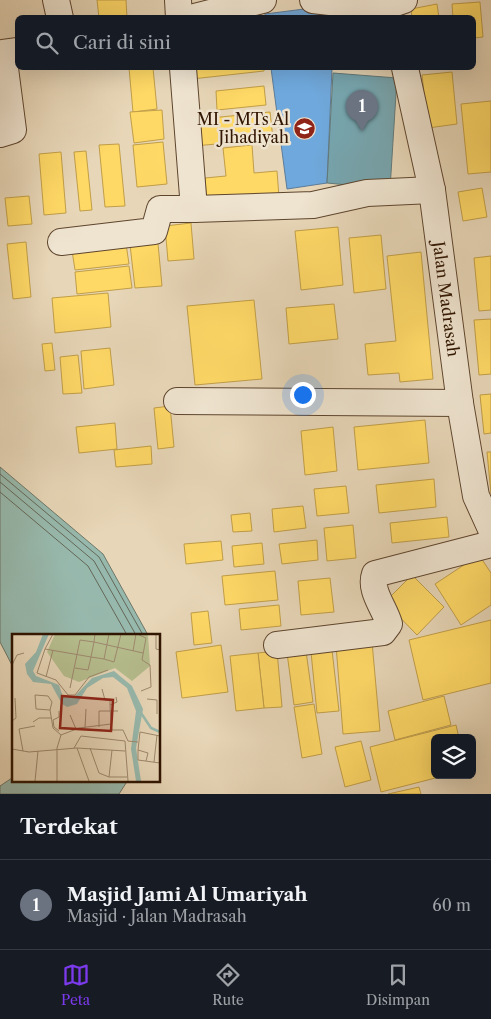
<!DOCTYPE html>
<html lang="id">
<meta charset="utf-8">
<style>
:root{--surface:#171b24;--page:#242831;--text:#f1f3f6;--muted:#9ea1a6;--line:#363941;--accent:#7c3aed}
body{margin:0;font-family:"Libre Caslon Text",serif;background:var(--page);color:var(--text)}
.controls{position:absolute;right:15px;bottom:15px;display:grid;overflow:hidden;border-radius:8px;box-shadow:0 5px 20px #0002}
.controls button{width:45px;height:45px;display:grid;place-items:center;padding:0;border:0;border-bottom:1px solid var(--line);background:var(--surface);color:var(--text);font:25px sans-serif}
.you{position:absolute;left:302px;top:394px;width:18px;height:18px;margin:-12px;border:4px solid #fff;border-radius:50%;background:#1a73e8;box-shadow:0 0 0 8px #1a73e833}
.badge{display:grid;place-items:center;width:32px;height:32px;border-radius:50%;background:var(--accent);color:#fff;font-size:16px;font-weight:700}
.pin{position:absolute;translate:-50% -41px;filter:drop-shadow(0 1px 2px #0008)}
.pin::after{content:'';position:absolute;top:26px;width:18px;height:15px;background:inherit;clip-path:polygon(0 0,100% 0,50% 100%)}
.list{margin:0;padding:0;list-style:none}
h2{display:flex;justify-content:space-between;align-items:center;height:65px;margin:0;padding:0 20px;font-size:21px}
h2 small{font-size:16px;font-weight:400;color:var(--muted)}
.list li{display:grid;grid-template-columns:32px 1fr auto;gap:15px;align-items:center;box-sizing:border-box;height:90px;padding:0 20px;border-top:1px solid var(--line)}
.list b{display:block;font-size:19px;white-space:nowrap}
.list p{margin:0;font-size:16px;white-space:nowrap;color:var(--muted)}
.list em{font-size:16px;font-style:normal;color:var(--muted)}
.icon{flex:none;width:28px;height:28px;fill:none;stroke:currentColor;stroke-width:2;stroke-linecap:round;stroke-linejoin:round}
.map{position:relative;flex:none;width:491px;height:794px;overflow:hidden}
.search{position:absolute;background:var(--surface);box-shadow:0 5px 20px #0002;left:15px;right:15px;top:15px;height:55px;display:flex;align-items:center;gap:12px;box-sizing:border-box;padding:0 18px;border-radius:8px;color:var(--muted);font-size:19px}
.sheet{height:155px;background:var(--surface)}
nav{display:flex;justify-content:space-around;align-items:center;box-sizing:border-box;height:70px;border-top:1px solid var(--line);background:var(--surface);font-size:14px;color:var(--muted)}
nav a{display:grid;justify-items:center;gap:2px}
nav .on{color:var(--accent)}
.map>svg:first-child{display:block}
.water{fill:#97b9ad;stroke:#6e7768}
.homes{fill:#ffd966;stroke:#c19e48}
.schools{fill:#6fa8dc;stroke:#5c7c9a}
.public{fill:#76a5af;stroke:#617a7b}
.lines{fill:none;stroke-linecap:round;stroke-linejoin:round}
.shore{stroke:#646757;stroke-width:1}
.street-casing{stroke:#5e452e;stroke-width:28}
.street{stroke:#efe4d0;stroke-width:26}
.labels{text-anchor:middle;stroke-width:5;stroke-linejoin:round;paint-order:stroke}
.poi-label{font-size:16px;fill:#301501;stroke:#efe4d0;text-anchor:end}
.street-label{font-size:16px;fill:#301501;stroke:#efe4d0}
.inset-river{fill:none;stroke:#97b9ad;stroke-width:2.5}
.inset-road{fill:none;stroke:#9e896e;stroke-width:1}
.view{fill:#8f2418;fill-opacity:0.15;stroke:#8f2418;stroke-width:2.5}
.inset-edge{fill:none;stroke:#301501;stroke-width:2.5}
</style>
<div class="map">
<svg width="491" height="794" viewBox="0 0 491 794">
<rect width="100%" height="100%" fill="#e7d6b7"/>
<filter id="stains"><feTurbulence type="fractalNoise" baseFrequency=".004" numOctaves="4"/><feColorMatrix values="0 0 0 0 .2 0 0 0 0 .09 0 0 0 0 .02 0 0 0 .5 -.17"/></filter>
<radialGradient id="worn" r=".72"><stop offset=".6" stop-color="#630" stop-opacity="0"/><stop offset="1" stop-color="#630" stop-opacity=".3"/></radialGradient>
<g class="water">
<path d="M0,467L103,554L148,635H14V669L0,642Z"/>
<path d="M14,764V780H128L119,794H0V786L12,778Z"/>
</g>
<g class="homes">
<path d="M97,0H126L127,18H99Z"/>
<path d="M480,2L483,37L474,38V18H453L452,4Z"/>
<path d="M437,4L439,18H412L411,9Z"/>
<path d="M129,68H153L157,109L133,112Z"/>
<path d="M191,68H264V71L192,79Z"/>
<path d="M452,72L457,124L428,128L422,75Z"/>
<path d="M264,86L266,105L217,110L216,91Z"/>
<path d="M491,101V172L468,174L461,104Z"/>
<path d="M162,110L164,139L134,143L130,112Z"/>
<path d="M270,112L273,139L194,146L191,120Z"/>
<path d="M163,142L167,184L137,187L133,145Z"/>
<path d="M119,144L125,206L105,207L99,145Z"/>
<path d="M252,145L254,173L277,171L279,197L207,204L205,178L226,176L223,148Z"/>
<path d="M86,151L92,210L80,211L74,152Z"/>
<path d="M61,152L66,213L44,215L39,154Z"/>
<path d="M482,188L487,217L463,221L458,192Z"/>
<path d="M29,196L32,224L8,226L5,198Z"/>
<path d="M191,223L194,259L168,261L165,226Z"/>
<path d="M338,227L343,285L301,290L295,231Z"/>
<path d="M157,233L162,286L135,288L129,236Z"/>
<path d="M381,235L386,289L354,293L349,238Z"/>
<path d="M125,237L129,264L75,270L71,244Z"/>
<path d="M26,242L31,297L13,299L7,244Z"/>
<path d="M421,252L433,379L400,382L399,373L368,375L365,344L396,341L387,256Z"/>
<path d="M491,256V310L479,311L474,258Z"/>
<path d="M129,266L132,288L77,294L75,272Z"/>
<path d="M108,293L111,327L55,333L52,298Z"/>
<path d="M254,300L262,379L195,385L187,306Z"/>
<path d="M334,304L338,339L289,344L286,308Z"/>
<path d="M491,319V374L479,375L474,320Z"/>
<path d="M52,343L55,370L45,371L42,344Z"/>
<path d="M110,348L114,385L84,389L81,351Z"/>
<path d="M78,355L82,393L63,394L60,357Z"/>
<path d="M491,394V433L484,434L480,395Z"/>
<path d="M170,406L174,447L158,449L154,408Z"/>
<path d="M425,420L429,463L358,470L354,427Z"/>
<path d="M115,423L117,449L79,453L76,427Z"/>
<path d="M333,427L337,471L305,475L301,431Z"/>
<path d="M151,446L152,464L116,467L114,450Z"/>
<path d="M487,452H491V494Z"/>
<path d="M434,479L436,507L379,513L376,485Z"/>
<path d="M346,486L349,513L317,516L314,489Z"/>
<path d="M303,506L306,528L274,532L272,509Z"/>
<path d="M250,513L252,531L233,532L231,515Z"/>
<path d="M447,517L449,537L392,543L390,523Z"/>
<path d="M353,525L356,558L327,561L324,528Z"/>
<path d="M317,540L318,560L282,564L279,544Z"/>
<path d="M221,541L223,560L186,564L184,544Z"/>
<path d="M262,543L264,564L234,567L232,546Z"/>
<path d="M479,555L491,573V605L461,625L435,584Z"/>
<path d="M275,571L278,600L225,605L222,576Z"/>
<path d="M412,575L444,607L417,635L385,602Z"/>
<path d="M330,578L334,612L301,615L298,581Z"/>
<path d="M279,605L281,626L241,630L239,609Z"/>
<path d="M208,611L212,643L194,645L191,613Z"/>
<path d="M491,620V683L423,700L409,640Z"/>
<path d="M372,642L380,731L343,734L336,645Z"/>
<path d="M221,645L228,692L182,698L176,652Z"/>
<path d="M332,650L339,711L317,713L311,652Z"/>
<path d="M277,651L282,707L264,708L258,653Z"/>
<path d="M306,651L313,702L294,705L287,653Z"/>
<path d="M258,653L264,708L236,711L230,656Z"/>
<path d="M444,696L451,725L395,740L388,711Z"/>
<path d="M314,704L322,754L302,758L294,707Z"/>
<path d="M456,725L459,738H435V775H447L381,792L370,747Z"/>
<path d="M361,741L371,780L345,787L335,747Z"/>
<path d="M419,787L421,794H388Z"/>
</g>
<g class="schools">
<path d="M320,7L322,18H265V14Z"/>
<path d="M271,68H332L327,183L287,189Z"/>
</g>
<path class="public" d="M333,73L397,78L390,189L327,183Z"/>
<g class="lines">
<g class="shore">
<path d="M0,474L99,557L143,635"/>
<path d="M0,482L94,561L136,635"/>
<path d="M0,492L88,566L127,635"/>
</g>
<defs>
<g id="street">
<path d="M56,0L60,18"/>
<path d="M178,0L179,18"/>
<path d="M313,0L381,8L385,18"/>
<path d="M381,8L404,0"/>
<path d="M190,18L263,0"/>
<path d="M183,68L194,209L313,205L367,193L432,190"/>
<path id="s1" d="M405,68L432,190L460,403L476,496L491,529"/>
<path d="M0,134L13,130L3,53L18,51"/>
<path d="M61,242L154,231L160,209H194"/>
<path d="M177,401L460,403"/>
<path d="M277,645L383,632L389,624C385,608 369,591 375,574L491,544"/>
</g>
</defs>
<use href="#street" class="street-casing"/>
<use href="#street" class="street"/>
</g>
<defs>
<symbol id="school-disc" viewBox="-11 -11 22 22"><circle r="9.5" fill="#8f2418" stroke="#efe4d0"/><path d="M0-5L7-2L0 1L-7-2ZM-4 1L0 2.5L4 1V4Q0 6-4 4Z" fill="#fff"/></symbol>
</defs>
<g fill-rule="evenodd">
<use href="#school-disc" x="292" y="116" width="25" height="25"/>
</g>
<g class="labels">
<g class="poi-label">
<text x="289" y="125">MI - MTs Al<tspan x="289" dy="18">Jihadiyah</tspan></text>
</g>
<g class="street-label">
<text dy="6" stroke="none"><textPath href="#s1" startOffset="235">Jalan Madrasah</textPath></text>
</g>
</g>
<g transform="translate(12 634)">
<rect width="148" height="148" fill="#e7d6b7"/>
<path d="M43,0H136L138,32L120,47L103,34L67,48L52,42L35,18Z" fill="#b6be8e"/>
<path d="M31,0H37L21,37L24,42L47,51L51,63L63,62L80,44L102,37L120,52L131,75L124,114L129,147H124L119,115L124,77L115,54L101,43L91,44L75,54L65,70L55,73L50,70L39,50L21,48L15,40L13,30L24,18Z" fill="#97b9ad"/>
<path class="inset-river" d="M129,79L139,94L148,98"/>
<path class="inset-road" d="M41,0L33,15L79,23L76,36L63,34M83,0L82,8L131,19M97,0L92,25L102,28L109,0M125,0L134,4L130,26L138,31L139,53L129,57M144,0V15L148,16M33,15L25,39L44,46L56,61H63L77,43L96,36M121,17L124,0M0,31L5,21L12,19M34,43L41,16M58,54L68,6L82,8L79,23L92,25M90,55L93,66H98V71M135,65L145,66V80M38,76L40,68L36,62L23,61L24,75L38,76L41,94L49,101M47,77V83L41,86L42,93L47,97M58,81L64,95M0,87L4,84L3,64M21,88L27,84H39M99,90L100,96H111L116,107L126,108M87,93V77H106M73,94L74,75M148,102L128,98L126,116V126L148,129M62,114L69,102L113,107L116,147M65,114L77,147M78,114L87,139L97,143M0,115L17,118L65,114L113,117M100,116L97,143H115M126,116L136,119L134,127M11,117L7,95L23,92M142,128L145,101M23,147L26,117M45,147V114L49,101L67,94L99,90L98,71L105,68L104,63"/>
<path class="view" d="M50,62L101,66L99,97L48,94Z"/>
<rect width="148" height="148" class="inset-edge"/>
</g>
<rect width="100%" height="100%" filter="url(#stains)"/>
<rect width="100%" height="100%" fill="url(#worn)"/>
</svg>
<div class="controls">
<button><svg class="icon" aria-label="layers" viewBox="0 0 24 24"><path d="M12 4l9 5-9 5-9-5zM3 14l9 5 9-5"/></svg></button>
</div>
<div class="you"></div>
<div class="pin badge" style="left:362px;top:131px;background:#6b7280">1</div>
<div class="search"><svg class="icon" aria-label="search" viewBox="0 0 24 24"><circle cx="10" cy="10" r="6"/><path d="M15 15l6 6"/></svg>Cari di sini</div>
</div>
<section class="sheet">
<h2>Terdekat<small></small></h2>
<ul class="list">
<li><span class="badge" style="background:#6b7280">1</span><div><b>Masjid Jami Al Umariyah</b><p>Masjid · Jalan Madrasah</p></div><em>60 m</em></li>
</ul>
</section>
<nav>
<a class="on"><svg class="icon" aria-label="map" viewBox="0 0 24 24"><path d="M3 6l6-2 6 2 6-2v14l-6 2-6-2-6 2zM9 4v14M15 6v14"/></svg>Peta</a>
<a><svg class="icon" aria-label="directions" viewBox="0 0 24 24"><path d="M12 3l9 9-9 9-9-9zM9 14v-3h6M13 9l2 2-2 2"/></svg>Rute</a>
<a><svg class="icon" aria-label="saved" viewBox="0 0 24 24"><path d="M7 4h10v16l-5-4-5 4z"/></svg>Disimpan</a>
</nav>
